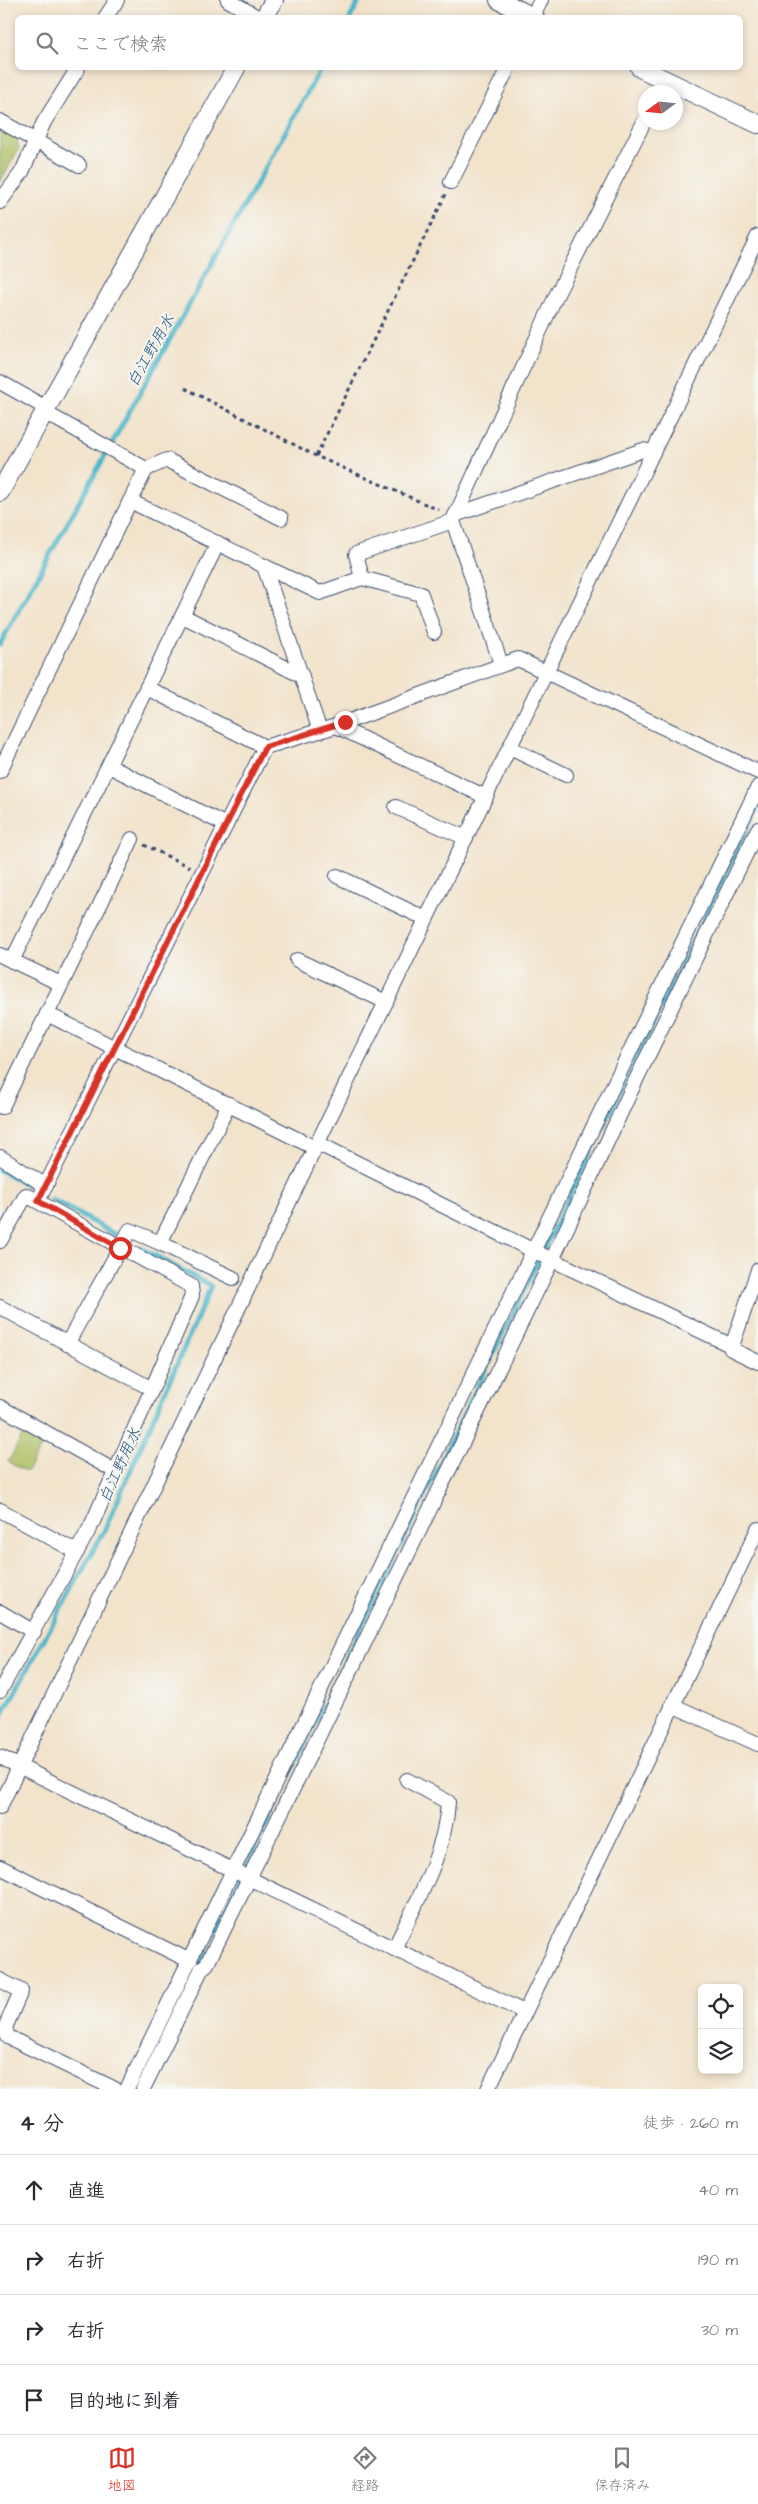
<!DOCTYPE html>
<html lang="ja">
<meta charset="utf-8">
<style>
:root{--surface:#fff;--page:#f2f2f3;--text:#2b2b33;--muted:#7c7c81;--line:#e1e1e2;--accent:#d93025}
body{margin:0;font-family:"Architects Daughter","Klee One",sans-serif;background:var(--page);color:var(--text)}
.controls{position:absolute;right:15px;bottom:15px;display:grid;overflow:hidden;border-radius:8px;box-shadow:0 2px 8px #0003}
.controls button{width:45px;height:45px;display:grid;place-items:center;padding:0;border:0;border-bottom:1px solid var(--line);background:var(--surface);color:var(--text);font:25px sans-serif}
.compass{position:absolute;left:638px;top:85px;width:45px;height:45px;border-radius:50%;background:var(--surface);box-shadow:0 2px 8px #0003;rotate:255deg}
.stop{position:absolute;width:15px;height:15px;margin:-11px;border:4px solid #d93025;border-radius:50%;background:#fff}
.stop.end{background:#d93025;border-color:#fff;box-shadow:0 1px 5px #0008}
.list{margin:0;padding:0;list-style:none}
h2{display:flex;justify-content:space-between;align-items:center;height:65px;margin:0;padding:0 20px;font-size:21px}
h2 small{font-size:16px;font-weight:400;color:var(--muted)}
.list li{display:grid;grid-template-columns:32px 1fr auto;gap:15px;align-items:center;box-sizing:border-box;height:70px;padding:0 20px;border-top:1px solid var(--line)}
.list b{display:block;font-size:19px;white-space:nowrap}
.list em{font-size:16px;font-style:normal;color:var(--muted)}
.icon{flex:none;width:28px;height:28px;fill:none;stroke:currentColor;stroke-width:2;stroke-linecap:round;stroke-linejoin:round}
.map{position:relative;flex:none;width:758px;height:2089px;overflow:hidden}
.search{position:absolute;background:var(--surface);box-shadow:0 2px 8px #0003;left:15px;right:15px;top:15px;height:55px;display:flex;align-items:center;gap:12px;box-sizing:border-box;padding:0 18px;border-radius:8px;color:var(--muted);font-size:19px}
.sheet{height:345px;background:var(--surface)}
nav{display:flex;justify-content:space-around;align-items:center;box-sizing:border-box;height:70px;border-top:1px solid var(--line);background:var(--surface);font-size:14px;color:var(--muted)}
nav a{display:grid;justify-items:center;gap:2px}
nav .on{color:var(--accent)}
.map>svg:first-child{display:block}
.green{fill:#abbd60;stroke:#63765f}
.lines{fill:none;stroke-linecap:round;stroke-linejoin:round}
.stream{stroke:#4cb6c9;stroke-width:5}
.minor-casing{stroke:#3b4a6e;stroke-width:16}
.tertiary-casing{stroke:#3b4a6e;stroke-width:20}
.path{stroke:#3b4a6e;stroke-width:3;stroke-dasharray:4 4;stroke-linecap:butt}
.minor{stroke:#fff;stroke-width:14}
.tertiary{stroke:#fff;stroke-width:18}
.route{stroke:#d93025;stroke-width:6}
.labels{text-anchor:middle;stroke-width:4;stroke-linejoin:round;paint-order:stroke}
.water-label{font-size:16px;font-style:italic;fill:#2a587e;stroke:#f6f6f2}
</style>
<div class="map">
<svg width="758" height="2089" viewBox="0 0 758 2089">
<rect width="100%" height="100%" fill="#f6f6f2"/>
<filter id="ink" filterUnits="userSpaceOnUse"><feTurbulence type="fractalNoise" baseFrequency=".02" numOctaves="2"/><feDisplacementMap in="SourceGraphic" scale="10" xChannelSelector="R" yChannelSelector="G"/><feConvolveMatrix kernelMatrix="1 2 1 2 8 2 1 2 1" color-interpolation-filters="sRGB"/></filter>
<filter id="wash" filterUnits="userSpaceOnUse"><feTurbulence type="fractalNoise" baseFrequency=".0096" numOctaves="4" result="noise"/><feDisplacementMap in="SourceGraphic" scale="20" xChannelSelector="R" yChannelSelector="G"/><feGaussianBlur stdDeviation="1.12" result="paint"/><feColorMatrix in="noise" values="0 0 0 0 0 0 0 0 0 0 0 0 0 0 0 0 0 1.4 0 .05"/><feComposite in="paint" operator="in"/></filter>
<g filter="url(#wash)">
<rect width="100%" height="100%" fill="#f2e3cb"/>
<g class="green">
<path d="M0,128L16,137L19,149L0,182Z"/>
<path d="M26,1429L45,1440L27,1472L8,1462Z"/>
</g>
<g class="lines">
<g class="stream">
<path d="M350,18L360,0"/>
<path d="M0,644L321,68"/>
<path d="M0,1170L31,1187"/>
<path d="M51,1199L118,1236"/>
<path d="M0,1719L105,1529L211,1286L141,1248"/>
<path d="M197,1967L758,806"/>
</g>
</g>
</g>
<g filter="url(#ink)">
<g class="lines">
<defs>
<g id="minor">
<path d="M228,0L259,18"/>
<path d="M105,18L117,0"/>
<path d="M532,18L541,0"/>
<path d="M658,92L665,79"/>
<path d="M0,121L79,165"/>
<path d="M451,182L508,68"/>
<path d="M0,202L22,172L44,122L78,68"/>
<path d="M0,382L46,408"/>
<path d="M44,412L146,469L130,501"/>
<path d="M146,469L167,460L281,518"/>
<path d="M455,515L643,450L653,452"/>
<path d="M264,566L320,593L362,578L421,594L434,632"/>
<path d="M362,578L356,554L453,521"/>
<path d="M183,616L302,676"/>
<path d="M501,664L453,521L555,298L646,118"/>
<path d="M147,688L265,747"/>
<path d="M336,726L486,797"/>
<path d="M510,748L566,775"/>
<path d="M109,766L226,825"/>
<path d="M0,771L130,501L264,566L320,731"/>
<path d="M396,807L466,838"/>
<path d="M132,839L47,1014L315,1148"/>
<path d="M337,876L426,919"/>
<path d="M0,955L61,984"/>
<path d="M297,960L386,1002"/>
<path d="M12,961L218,543"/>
<path d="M0,1106L2,1107L47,1014"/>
<path d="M317,1143L536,1252L732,1346"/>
<path d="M0,1157L46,1186"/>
<path d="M38,1201L265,747L336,726L518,659L758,772"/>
<path d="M0,1241L26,1195L191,1286L192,1296L152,1389"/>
<path d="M160,1243L233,1278"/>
<path d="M758,1270L731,1349L758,1362"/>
<path d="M0,1307L152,1389L91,1526L0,1691"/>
<path d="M67,1344L130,1230L160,1243L229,1104"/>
<path d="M0,1407L115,1471"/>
<path d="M0,1510L77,1552"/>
<path d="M0,1612L34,1632"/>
<path d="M672,1705L758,1744"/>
<path d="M0,1757L524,2012"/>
<path d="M0,1807L315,1148L758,236"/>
<path d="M0,1867L190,1961"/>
<path d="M394,1949C416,1902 445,1855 448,1802L407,1780"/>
<path d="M0,1980L21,1991L5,2028L8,2037L115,2089"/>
<path d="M127,2089L758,787"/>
<path d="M143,2089L202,1968L207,1964L552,1260L635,1082L758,829"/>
<path d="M488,2089L758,1529"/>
</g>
<g id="tertiary">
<path d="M499,0L535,18"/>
<path d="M264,18L274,0"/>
<path d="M640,68L758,124"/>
<path d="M0,492L236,68"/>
</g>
</defs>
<use href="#minor" class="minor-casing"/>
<use href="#tertiary" class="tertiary-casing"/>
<g class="path">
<path d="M185,388L316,456L439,510"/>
<path d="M316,456L446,194"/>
<path d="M144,845L190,867"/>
</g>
<use href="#minor" class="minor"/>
<use href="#tertiary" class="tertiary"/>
</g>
</g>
<g class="lines" filter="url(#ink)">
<path class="route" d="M120,1248L38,1201L265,747L345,722"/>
</g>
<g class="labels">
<g class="water-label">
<text transform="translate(150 350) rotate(-61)" y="6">白江野用水</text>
<text transform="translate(119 1465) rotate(-66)" y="6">白江野用水</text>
</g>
</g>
</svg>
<div class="controls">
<button><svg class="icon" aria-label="locate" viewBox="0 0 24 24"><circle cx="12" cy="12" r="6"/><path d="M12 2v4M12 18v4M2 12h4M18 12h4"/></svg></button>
<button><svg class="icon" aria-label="layers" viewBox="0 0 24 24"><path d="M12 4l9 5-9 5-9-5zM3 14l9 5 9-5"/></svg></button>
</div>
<svg class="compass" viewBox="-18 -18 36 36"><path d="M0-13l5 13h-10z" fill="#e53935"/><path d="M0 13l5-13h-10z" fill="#7c7c81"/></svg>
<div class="stop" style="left:120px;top:1248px"></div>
<div class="stop end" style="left:345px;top:722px"></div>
<div class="search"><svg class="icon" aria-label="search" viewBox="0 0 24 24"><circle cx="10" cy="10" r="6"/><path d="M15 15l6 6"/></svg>ここで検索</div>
</div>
<section class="sheet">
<h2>4 分<small>徒歩 · 260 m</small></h2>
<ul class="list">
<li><svg class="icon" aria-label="ahead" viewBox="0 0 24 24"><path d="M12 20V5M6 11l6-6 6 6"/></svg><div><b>直進</b></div><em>40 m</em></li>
<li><svg class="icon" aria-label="right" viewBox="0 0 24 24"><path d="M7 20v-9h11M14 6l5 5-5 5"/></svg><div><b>右折</b></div><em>190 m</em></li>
<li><svg class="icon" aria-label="right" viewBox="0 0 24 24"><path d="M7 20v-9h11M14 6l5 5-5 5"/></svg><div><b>右折</b></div><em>30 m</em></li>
<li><svg class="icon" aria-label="arrive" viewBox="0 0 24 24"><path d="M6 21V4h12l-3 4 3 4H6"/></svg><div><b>目的地に到着</b></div></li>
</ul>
</section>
<nav>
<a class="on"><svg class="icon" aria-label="map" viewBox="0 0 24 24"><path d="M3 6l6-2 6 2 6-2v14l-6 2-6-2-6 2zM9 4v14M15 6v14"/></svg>地図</a>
<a><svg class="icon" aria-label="directions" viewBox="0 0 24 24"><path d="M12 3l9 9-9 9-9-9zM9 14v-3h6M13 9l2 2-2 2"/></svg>経路</a>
<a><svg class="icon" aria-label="saved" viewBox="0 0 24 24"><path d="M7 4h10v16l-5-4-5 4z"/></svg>保存済み</a>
</nav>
